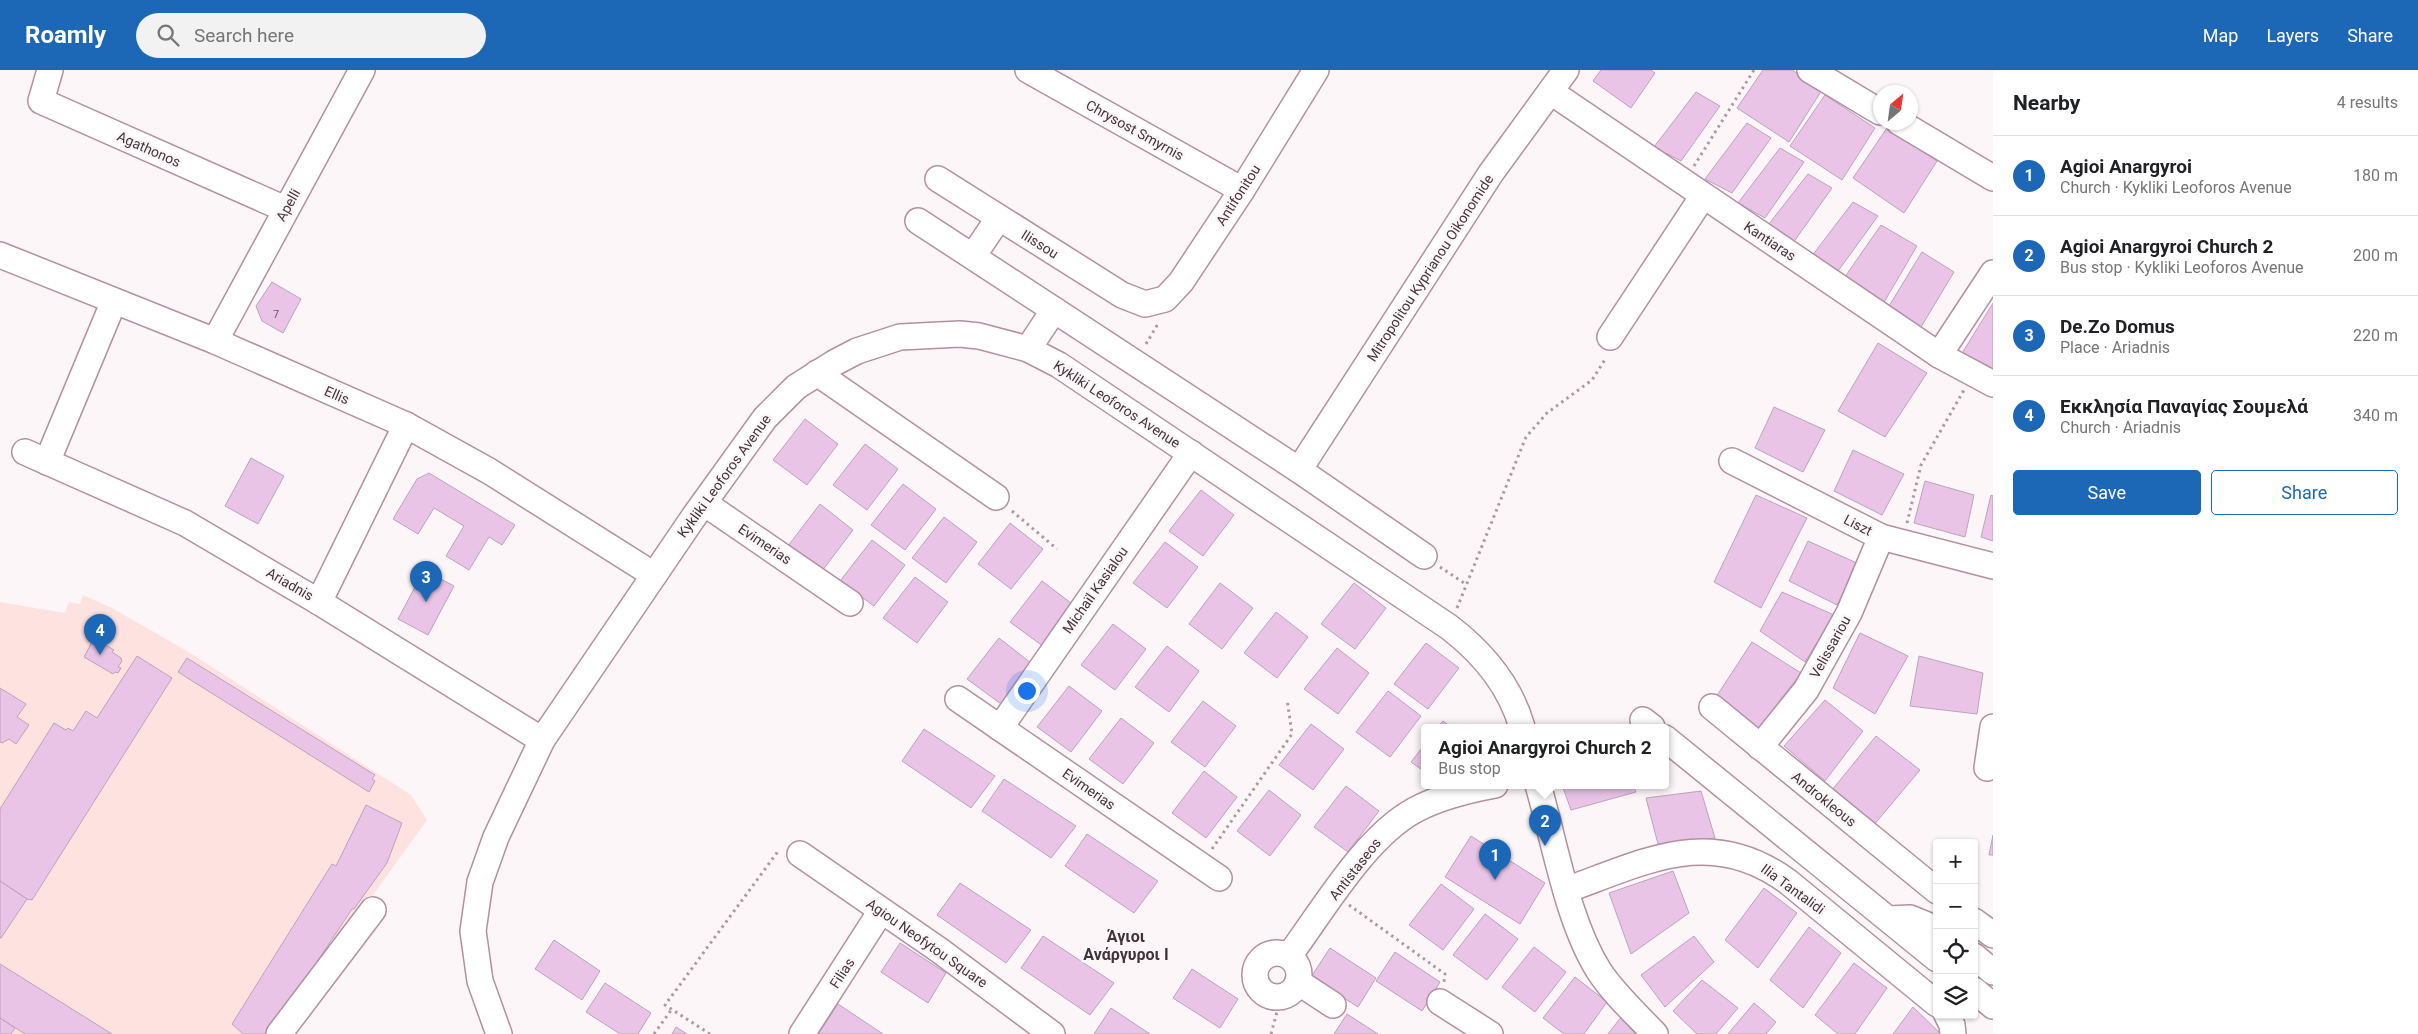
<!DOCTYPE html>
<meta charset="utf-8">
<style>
:root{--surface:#fff;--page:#f2f2f2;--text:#202124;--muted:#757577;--line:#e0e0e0;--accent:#1d67b7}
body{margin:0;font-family:Roboto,sans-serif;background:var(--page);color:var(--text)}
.controls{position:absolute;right:15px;bottom:15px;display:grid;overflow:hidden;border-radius:5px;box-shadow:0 1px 4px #0004}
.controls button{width:45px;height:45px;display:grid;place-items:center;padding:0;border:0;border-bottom:1px solid var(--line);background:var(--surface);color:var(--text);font:25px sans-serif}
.compass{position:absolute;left:1873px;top:15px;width:45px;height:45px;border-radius:50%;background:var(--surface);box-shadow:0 1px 4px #0004;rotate:29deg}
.you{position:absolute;left:1026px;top:620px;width:18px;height:18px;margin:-12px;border:4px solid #fff;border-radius:50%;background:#1a73e8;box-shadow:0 0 0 8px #1a73e833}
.badge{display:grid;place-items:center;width:32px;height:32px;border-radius:50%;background:var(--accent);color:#fff;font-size:16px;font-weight:700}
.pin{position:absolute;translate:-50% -41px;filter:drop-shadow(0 1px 2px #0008)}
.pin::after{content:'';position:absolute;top:26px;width:18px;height:15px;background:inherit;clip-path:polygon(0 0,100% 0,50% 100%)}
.popup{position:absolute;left:1421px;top:654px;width:248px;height:65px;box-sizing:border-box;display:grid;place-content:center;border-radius:5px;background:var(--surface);filter:drop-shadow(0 1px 4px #0005);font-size:16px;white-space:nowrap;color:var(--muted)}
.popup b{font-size:19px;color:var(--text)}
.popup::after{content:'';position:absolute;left:50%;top:100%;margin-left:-10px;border:10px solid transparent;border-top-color:var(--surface)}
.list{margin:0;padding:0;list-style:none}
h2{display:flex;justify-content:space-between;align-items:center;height:65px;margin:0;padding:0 20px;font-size:21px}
h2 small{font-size:16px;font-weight:400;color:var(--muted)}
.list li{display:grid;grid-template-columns:32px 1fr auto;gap:15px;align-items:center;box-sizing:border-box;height:80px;padding:0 20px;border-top:1px solid var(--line)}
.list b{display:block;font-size:19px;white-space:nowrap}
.list p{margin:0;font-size:16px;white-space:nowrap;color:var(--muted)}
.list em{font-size:16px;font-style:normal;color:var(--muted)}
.actions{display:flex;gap:10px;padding:15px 20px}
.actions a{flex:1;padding:11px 0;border:1px solid var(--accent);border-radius:5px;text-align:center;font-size:18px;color:var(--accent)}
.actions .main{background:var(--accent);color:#fff}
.icon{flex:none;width:28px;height:28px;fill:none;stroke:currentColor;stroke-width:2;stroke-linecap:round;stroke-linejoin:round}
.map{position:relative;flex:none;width:1993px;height:964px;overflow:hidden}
header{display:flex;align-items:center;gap:30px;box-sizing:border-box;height:70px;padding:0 25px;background:var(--accent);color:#fff}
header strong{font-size:24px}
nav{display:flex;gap:28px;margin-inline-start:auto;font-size:18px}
.search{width:350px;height:45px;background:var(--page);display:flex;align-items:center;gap:12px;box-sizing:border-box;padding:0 18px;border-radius:28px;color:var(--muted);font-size:19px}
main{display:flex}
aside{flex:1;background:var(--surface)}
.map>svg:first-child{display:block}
.green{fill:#fee2df}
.building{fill:#e9c4e6;stroke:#bda2bb}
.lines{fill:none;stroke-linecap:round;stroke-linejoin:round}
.minor-casing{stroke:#b290a0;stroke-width:28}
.path{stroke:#a59ba0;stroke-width:3;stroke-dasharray:2.5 4;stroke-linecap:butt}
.minor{stroke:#fff;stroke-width:25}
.labels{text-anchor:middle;stroke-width:5;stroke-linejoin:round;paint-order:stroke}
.number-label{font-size:11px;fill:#6b5765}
.street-label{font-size:14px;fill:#41333a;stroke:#fdf6f9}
.quarter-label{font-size:16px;font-weight:bold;fill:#41333a;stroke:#fdf6f9}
</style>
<header>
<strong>Roamly</strong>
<div class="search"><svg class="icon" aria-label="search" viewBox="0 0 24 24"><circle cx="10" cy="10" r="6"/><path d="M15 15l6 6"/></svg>Search here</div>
<nav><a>Map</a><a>Layers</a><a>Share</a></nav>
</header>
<main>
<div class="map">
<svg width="1993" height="964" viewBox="0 0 1993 964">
<rect width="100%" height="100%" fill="#fdf6f9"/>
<path class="green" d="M83,525L112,538L187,581L411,725L427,750L273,964H0V532L65,543L69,532L80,534Z"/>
<g class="building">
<path d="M1601,0H1651L1655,3L1631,38L1593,11Z"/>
<path d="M1763,0H1792L1822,20L1789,72L1737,38Z"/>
<path d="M1696,22L1720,36L1681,91L1654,77Z"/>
<path d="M1825,25L1875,58L1842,110L1790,76Z"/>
<path d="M1747,53L1771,68L1732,123L1705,109Z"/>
<path d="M1887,58L1937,91L1904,143L1853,108Z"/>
<path d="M1780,78L1804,92L1765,148L1738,133Z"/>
<path d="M1808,104L1832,118L1793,173L1765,159Z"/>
<path d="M1853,132L1878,146L1838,201L1811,187Z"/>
<path d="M1881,155L1917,176L1883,234L1842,211Z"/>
<path d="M1922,182L1954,202L1921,257L1886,241Z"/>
<path d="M272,212L301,229L283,263L262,251L256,236Z"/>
<path d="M1993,233V301L1961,285Z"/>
<path d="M1878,273L1927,303L1885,367L1838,341Z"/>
<path d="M1774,337L1825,360L1803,402L1755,378Z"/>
<path d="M805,349L838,374L807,415L773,390Z"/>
<path d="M865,374L898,399L867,440L833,415Z"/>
<path d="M1853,380L1904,404L1882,445L1834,421Z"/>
<path d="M251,388L284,406L258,454L225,436Z"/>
<path d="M429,403L515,455L502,475L489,467L469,500L446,486L464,456L434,438L418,464L393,449L417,409Z"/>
<path d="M1925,411L1974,425L1965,467L1914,453Z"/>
<path d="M903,414L936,439L905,480L871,455Z"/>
<path d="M1201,420L1234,445L1203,486L1169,461Z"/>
<path d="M1756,425L1807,448L1761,538L1714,512Z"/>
<path d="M1991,425L1993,426V471L1981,467Z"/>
<path d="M820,434L853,460L822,501L788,476Z"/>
<path d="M944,447L977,472L946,513L912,488Z"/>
<path d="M1010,453L1043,479L1011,519L978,494Z"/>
<path d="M872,470L905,495L874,536L840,511Z"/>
<path d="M1808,471L1859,494L1837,535L1789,511Z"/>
<path d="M1165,472L1198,497L1167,538L1133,513Z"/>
<path d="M424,500L454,516L428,565L398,549Z"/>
<path d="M915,507L948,532L917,573L883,548Z"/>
<path d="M1042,511L1075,536L1044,577L1010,552Z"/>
<path d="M1220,513L1253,538L1222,579L1189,554Z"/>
<path d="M1354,513L1386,538L1355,579L1321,554Z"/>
<path d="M1782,522L1834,545L1805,592L1760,561Z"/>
<path d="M1276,542L1308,567L1277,608L1244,583Z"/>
<path d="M1113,554L1146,579L1115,620L1081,595Z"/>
<path d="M1860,563L1908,586L1875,644L1833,618Z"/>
<path d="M94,568L114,580L112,582L121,588L122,591L118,597L121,598L118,603L115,602L113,604L84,587Z"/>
<path d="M999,568L1031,593L1001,634L967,609Z"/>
<path d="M1752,572L1801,603L1758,659L1716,627Z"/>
<path d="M1426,573L1459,598L1428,639L1394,614Z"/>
<path d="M1167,576L1199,601L1169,642L1135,617Z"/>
<path d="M1337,578L1369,603L1338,644L1304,619Z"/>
<path d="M137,586L172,608L32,830L27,829L0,811V739L54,653L66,660L68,658L73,661L86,641L97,648Z"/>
<path d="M1919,586L1983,603L1977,644L1910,636Z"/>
<path d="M187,588L375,705L372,709L375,711L369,722L178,602Z"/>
<path d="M1069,616L1102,641L1071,682L1037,657Z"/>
<path d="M0,618L26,634L17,647L29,655L16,674L9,669L2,673L0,672Z"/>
<path d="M1388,621L1421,646L1390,687L1356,662Z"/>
<path d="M1825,630L1863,661L1825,711L1784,676Z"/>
<path d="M1203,631L1236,656L1205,697L1171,672Z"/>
<path d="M1121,648L1154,673L1123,714L1089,689Z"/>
<path d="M1443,651L1451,657H1438Z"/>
<path d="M1311,654L1344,679L1313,720L1279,695Z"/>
<path d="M924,659L995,706L971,738L902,691Z"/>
<path d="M1876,666L1920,700L1873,756L1832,720Z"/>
<path d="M1425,674V702L1411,692Z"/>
<path d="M1204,701L1237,727L1206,768L1172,743Z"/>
<path d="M1004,709L1076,756L1051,788L982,741Z"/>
<path d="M1562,715H1633L1636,722L1571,740Z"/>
<path d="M1346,716L1379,741L1348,782L1314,757Z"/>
<path d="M1269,720L1301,745L1270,786L1237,761Z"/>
<path d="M1701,721L1715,768L1658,774L1646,728Z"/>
<path d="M366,735L402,753L387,793L354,839H352L269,964H243L232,954L332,794L336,796Z"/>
<path d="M1087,764L1158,811L1134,843L1065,796Z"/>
<path d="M1993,765V785H1989Z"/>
<path d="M1471,766L1545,813L1520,854L1445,807Z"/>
<path d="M1673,801L1689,843L1631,884L1609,823Z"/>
<path d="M0,811L27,829L1,868H0Z"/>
<path d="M960,813L1031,860L1006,893L937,845Z"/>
<path d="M1441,814L1474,839L1443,880L1409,855Z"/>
<path d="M1764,818L1797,843L1758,898L1725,870Z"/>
<path d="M1485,844L1518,869L1487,910L1453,885Z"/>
<path d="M1809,857L1841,883L1803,938L1770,910Z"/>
<path d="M1043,866L1114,913L1090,945L1021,898Z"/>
<path d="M1694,866L1714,892L1665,937L1641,905Z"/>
<path d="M554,870L600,901L582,930L535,899Z"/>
<path d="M900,873L946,903L928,933L881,902Z"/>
<path d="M1534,877L1566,902L1535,942L1502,917Z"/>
<path d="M1330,878L1376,908L1358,937L1311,907Z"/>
<path d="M1395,882L1440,912L1422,941L1376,911Z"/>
<path d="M1854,893L1887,918L1855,964H1838L1815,945Z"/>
<path d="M0,894L112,964H25L0,948Z"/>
<path d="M1192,899L1238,929L1220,958L1173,928Z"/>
<path d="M1575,907L1607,932L1584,964H1564L1543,948Z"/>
<path d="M1702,910L1738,938L1716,964H1697L1673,941Z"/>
<path d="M605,913L651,943L638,964H620L586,942Z"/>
<path d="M1754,933L1776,952L1766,964H1728Z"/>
<path d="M838,934L883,964H821L819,963Z"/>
<path d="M1913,937L1941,964H1893Z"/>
<path d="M1111,938L1150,964H1094Z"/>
<path d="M1347,944L1378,964H1334Z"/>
<path d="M1622,946L1640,964H1608Z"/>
<path d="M0,948L15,958L11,964H0Z"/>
<path d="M676,957L687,964H672Z"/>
</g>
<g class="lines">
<defs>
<g id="minor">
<path d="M50,0L41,31L285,139"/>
<path d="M1028,0L1242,120"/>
<path d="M1810,0L1880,42"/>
<path d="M1551,22L1939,285L1993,314"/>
<path d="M1899,52L1993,108"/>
<path d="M938,109L1122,225L1145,234L1165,229L1181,212L1242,120L1316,0"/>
<path d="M918,151L1299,400L1424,486"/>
<path d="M0,185L215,271L406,355L489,401L654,505"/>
<path d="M973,186L998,149"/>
<path d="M1610,267L1703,126"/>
<path d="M215,271L362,0"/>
<path d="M1028,279L1054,240"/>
<path d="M1939,285L1993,203"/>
<path d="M817,303L996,427"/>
<path d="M25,382L185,453L319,532L542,670"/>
<path d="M1732,391L1881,467L1993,496"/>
<path d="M47,392L114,231"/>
<path d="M1299,400L1491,103L1566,0"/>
<path d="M704,433L850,533"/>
<path d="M319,532L406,355"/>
<path d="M958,629L1219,808"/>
<path d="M1712,637L1937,821"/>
<path d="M1643,650L1652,657"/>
<path d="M1000,658L1191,383"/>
<path d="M1665,668L1937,889"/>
<path d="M1760,677L1806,620L1849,543L1881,467"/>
<path d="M1987,698L1993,657"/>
<path d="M1538,715C1555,773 1567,850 1599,901C1614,924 1636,944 1655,964"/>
<path d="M800,784L939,880L1052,964"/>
<path d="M1566,820C1645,792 1710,755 1787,811L1937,934"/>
<path d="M1889,849L1910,848L1937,859"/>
<path d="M1974,851L1993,865"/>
<circle cx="1277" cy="905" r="22"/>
<path d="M1289,886C1323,840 1365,767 1415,740C1439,727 1468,720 1495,715"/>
<path d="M1974,886L1993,902"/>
<path d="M1298,912L1333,935"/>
<path d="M1974,920L1993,936"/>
<path d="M1440,932L1490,964"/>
<path d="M1947,945L1952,955L1953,964"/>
<path d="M279,964L373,840"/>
<path d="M499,964L480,911L473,861L480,812L496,767L542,670L693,448L765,348L796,317L834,293L857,281L900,267L960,264L979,266L1028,279L1059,295L1449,557C1483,583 1510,615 1522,657"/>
<path d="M802,964L881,841"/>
</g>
</defs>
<use href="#minor" class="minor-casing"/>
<g class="path">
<path d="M1694,96L1754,0"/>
<path d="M1146,274L1159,252"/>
<path d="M1012,441L1057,479"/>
<path d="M1907,453L1921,395L1964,320"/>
<path d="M1440,497L1467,515"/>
<path d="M1457,538L1526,367L1547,343L1592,310L1606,288"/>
<path d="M1212,779L1292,664L1287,629"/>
<path d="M1349,835L1445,904L1444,912"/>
<path d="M654,964L672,939"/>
<path d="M710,964L665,935L779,780"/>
<path d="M1271,964L1281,927"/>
</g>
<use href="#minor" class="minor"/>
</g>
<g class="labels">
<g class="number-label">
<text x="276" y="248">7</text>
</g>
<g class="street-label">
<text transform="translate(1135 60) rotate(29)" y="5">Chrysost Smyrnis</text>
<text transform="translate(149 79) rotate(24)" y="5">Agathonos</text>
<text transform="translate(1238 125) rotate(-57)" y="5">Antifonitou</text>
<text transform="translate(288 135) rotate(-61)" y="5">Apelli</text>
<text transform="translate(1770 171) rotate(34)" y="5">Kantiaras</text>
<text transform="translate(1040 174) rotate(32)" y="5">Ilissou</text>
<text transform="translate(1430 198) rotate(-57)" y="5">Mitropolitou Kyprianou Oikonomide</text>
<text transform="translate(337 325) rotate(24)" y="5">Ellis</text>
<text transform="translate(1117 334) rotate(33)" y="5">Kykliki Leoforos Avenue</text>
<text transform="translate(724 406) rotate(-54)" y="5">Kykliki Leoforos Avenue</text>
<text transform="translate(1858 455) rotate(27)" y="5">Liszt</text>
<text transform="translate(765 474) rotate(34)" y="5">Evimerias</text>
<text transform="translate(290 514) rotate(30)" y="5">Ariadnis</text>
<text transform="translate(1095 520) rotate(-55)" y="5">Michaïl Kasialou</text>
<text transform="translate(1830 577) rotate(-61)" y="5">Velissariou</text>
<text transform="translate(1089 719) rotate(35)" y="5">Evimerias</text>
<text transform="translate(1824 729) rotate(39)" y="5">Androkleous</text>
<text transform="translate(1355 799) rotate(-52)" y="5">Antistaseos</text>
<text transform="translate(1793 819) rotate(36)" y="5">Ilia Tantalidi</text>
<text transform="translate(927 873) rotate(35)" y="5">Agiou Neofytou Square</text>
<text transform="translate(842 903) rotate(-57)" y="5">Filias</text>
</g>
<g class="quarter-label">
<text x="1126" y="872">Άγιοι<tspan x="1126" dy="18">Ανάργυροι Ι</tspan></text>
</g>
</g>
</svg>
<div class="controls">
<button>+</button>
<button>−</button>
<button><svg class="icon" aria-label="locate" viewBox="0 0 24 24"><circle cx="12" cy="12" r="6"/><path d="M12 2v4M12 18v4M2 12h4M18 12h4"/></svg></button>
<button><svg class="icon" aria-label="layers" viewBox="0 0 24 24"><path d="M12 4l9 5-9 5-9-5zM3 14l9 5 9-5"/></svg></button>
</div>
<svg class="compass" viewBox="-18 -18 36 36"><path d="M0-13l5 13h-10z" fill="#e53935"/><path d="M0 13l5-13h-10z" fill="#757577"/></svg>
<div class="you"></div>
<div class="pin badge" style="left:1495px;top:810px">1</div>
<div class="pin badge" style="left:1545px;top:776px">2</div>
<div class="popup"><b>Agioi Anargyroi Church 2</b>Bus stop</div>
<div class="pin badge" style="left:426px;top:532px">3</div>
<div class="pin badge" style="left:100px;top:585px">4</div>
</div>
<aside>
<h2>Nearby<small>4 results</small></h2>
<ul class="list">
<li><span class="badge">1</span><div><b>Agioi Anargyroi</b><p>Church · Kykliki Leoforos Avenue</p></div><em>180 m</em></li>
<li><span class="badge">2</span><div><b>Agioi Anargyroi Church 2</b><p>Bus stop · Kykliki Leoforos Avenue</p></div><em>200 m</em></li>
<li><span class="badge">3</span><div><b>De.Zo Domus</b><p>Place · Ariadnis</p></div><em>220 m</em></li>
<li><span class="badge">4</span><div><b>Εκκλησία Παναγίας Σουμελά</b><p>Church · Ariadnis</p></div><em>340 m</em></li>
</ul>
<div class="actions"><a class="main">Save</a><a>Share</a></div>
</aside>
</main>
